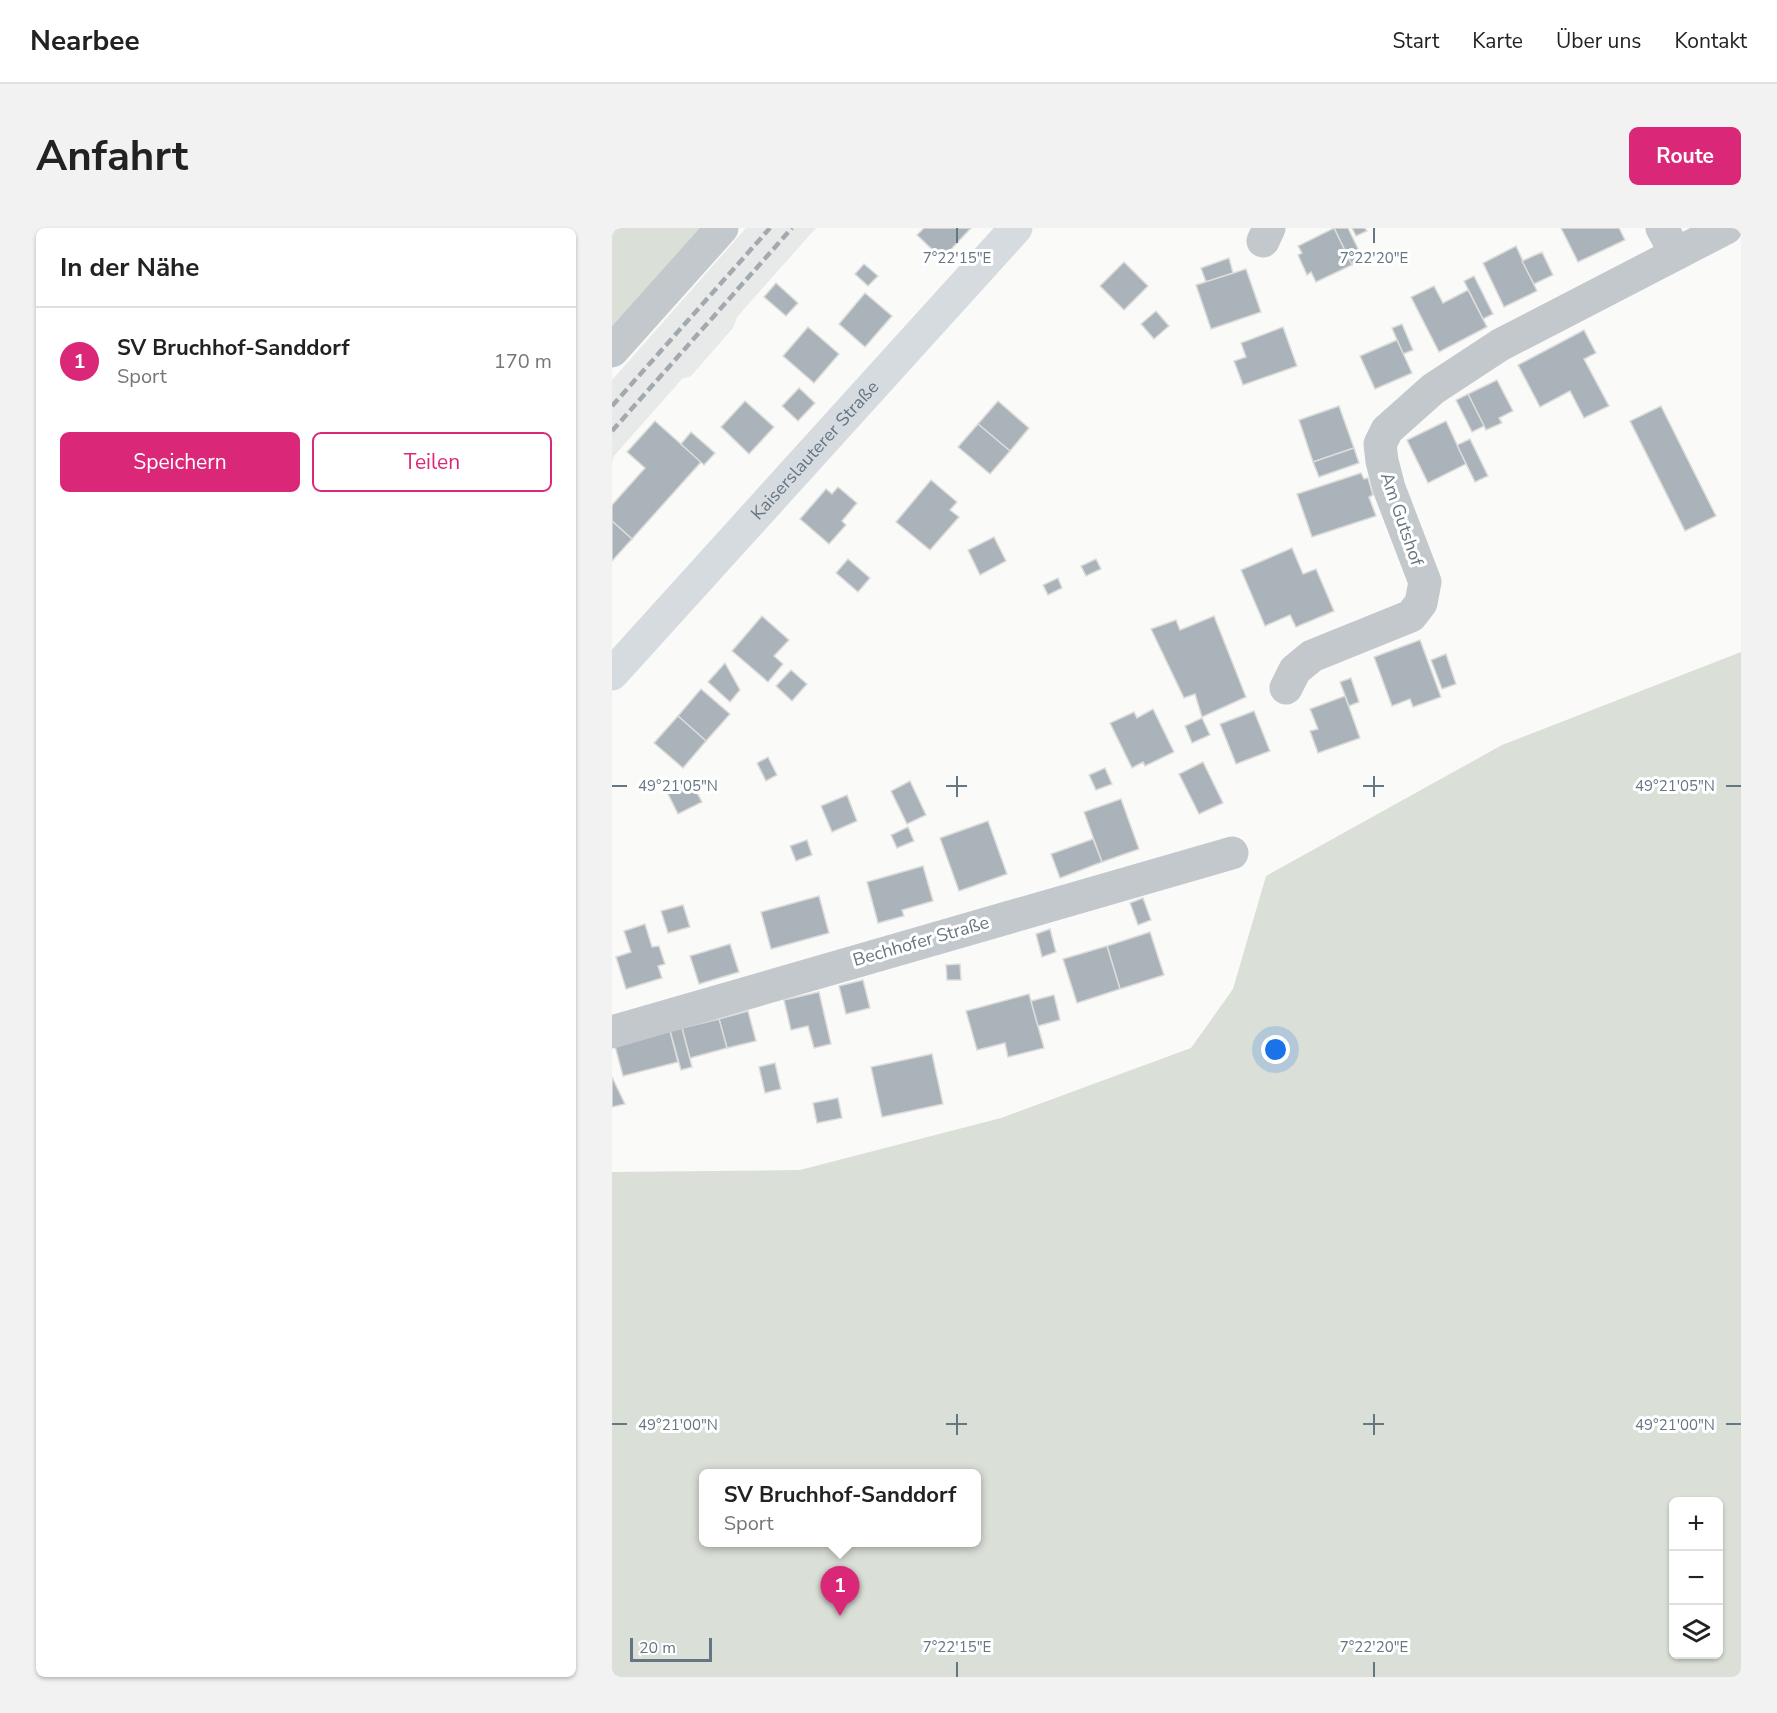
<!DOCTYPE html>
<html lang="de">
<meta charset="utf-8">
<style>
:root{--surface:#fff;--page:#f2f2f2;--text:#222;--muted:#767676;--line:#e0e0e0;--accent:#db2777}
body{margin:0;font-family:"Nunito Sans",sans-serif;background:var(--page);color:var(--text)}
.controls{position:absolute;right:18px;bottom:18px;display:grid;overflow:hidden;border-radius:9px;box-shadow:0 2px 4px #0004}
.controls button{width:54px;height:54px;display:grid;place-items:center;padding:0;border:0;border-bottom:2px solid var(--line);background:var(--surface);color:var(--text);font:30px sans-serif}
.scale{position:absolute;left:18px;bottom:15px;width:82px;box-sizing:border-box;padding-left:6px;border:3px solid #657683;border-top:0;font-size:16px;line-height:21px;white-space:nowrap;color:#657683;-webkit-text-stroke:4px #fff;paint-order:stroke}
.you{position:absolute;left:664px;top:822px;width:21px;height:21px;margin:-15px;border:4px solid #fff;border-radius:50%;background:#1a73e8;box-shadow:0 0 0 9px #1a73e833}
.badge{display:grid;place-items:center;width:39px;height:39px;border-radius:50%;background:var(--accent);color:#fff;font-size:20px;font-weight:700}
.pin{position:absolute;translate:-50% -50px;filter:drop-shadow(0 2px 3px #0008)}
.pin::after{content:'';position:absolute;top:32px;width:21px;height:18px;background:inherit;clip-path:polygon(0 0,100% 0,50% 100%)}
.popup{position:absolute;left:87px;top:1241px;width:282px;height:78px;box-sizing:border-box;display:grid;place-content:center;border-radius:9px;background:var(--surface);filter:drop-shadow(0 2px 4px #0005);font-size:20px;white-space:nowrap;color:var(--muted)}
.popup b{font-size:22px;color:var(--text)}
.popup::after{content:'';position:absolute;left:50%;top:100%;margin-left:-12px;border:12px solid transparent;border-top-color:var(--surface)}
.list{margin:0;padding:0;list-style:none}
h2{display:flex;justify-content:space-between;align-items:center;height:78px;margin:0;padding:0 24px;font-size:26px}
h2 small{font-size:20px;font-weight:400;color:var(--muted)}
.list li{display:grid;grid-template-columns:39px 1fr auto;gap:18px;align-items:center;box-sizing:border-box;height:108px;padding:0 24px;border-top:2px solid var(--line)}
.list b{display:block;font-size:22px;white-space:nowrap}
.list p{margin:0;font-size:20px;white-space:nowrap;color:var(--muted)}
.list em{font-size:20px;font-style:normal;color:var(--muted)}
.actions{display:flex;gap:12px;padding:18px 24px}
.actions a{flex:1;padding:14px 0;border:2px solid var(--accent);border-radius:9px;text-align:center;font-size:21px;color:var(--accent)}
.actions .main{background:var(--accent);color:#fff}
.icon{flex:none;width:33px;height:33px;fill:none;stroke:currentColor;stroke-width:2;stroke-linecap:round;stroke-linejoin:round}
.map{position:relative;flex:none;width:1129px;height:1449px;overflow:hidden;border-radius:9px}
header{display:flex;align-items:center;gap:36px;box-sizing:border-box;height:84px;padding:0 30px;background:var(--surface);border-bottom:2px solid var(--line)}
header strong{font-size:28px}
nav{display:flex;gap:33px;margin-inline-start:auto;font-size:21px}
.intro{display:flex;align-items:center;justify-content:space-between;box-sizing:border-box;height:144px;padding:0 36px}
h1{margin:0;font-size:42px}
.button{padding:15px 27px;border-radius:9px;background:var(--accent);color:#fff;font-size:21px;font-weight:700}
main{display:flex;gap:36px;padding:0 36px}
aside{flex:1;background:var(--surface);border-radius:9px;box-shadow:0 2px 4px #0004}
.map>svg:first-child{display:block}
.built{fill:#e8e9e9}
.green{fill:#dadfd7;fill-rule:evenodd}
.building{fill:#aab3b9;stroke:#dcdcda;stroke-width:1.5}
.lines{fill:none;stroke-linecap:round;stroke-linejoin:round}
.minor{stroke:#c3c8cc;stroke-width:33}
.major{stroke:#d6dbdf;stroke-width:33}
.rail{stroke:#a2aab0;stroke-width:4.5;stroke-dasharray:9 4.5;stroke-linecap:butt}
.ticks{fill:none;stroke:#657683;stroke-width:2}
.labels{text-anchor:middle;stroke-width:6;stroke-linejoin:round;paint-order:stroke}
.street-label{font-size:18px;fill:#657683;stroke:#fff}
.ticks-label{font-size:15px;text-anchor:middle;fill:#657683;stroke:#fff;stroke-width:6;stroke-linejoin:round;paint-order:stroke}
</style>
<header>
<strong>Nearbee</strong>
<nav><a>Start</a><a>Karte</a><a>Über uns</a><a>Kontakt</a></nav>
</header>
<div class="intro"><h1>Anfahrt</h1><a class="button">Route</a></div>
<main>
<aside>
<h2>In der Nähe<small></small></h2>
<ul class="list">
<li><span class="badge">1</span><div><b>SV Bruchhof-Sanddorf</b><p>Sport</p></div><em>170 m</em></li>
</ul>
<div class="actions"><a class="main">Speichern</a><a>Teilen</a></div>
</aside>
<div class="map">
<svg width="1129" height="1449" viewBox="0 0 1129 1449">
<rect width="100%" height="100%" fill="#fafaf8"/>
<path class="built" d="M134,0H204L125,89L121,100L79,148L70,151L2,228L0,235V152Z"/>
<g class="green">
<path d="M0,0H94L0,105Z"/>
<path d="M1129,424V1449H0V944L188,942L389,890L579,820L621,761L654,648L890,517ZM92,1246H364V1314H92ZM1062,1274H1106V1426H1062Z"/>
</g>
<g class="building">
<path d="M312,0H359L330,31L305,7Z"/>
<path d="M722,0H736L751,31L740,37Z"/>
<path d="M722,0L740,37L704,54L699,44L695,47L686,27L690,25L686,18Z"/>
<path d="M740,0H753L755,3L744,8Z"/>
<path d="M949,0H1007L1013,12L966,34Z"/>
<path d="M904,18L925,63L892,79L871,35Z"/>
<path d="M930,24L941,47L922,56L910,33Z"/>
<path d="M617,30L621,45L594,54L589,40Z"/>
<path d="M512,34L536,58L512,82L488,58Z"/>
<path d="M252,36L266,48L256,58L243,46Z"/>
<path d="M634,41L649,84L599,101L584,57Z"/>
<path d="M862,48L881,86L871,91L852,53Z"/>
<path d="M164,55L186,75L174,88L152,69Z"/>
<path d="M822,58L831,75L856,62L875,99L827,124L799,69Z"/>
<path d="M253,65L280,88L253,119L227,96Z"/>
<path d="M544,83L557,98L542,111L529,96Z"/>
<path d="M790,96L801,122L791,126L780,100Z"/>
<path d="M196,99L227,126L202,155L171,128Z"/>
<path d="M671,99L685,138L631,157L622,133L634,129L629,115Z"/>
<path d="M972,102L984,125L972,131L997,178L972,190L958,163L928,179L906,137Z"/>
<path d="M785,112L800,145L763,161L748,128Z"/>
<path d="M885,152L901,183L887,190L890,195L874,202L856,166Z"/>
<path d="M187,160L203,175L186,193L170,178Z"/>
<path d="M856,166L872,198L860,204L844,172Z"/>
<path d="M133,173L162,199L137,226L109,199Z"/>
<path d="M386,173L417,200L398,223L366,196Z"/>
<path d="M727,178L742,220L701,234L687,192Z"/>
<path d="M1049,178L1104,288L1073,303L1018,193Z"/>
<path d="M43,193L89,234L20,311L0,293V277L33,240L15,224Z"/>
<path d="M834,193L854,236L816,255L795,212Z"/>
<path d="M366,196L398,223L378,246L346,219Z"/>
<path d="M79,204L103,225L92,237L69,216Z"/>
<path d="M858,211L876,248L863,254L845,217Z"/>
<path d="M742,220L747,235L707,249L701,234Z"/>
<path d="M749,245L752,251L756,250L761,267L757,269L764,288L700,309L685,266Z"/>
<path d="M319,252L345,274L338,282L347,289L318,322L284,294Z"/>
<path d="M226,259L245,275L230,293L234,297L217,316L188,291L214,261L220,266Z"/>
<path d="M0,293L20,311L0,333Z"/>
<path d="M382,309L394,333L368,347L356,322Z"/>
<path d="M680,320L691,346L704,341L722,383L684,399L678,387L653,398L629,342Z"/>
<path d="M236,331L258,350L246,364L224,345Z"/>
<path d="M484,331L489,341L474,348L469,338Z"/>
<path d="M446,350L450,360L436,367L431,357Z"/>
<path d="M150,388L177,412L162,428L171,436L156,454L120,423Z"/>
<path d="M602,388L634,469L590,489L583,466L572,470L539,401L564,392L568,402Z"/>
<path d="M808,412L829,469L801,479L798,471L780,478L762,429Z"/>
<path d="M834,426L844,456L830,461L819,432Z"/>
<path d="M113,435L128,462L118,474L96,454Z"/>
<path d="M179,442L195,456L180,473L164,458Z"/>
<path d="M739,450L747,474L737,478L728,454Z"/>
<path d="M89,461L118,486L94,513L66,488Z"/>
<path d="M733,468L748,510L706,525L698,503L706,501L698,481Z"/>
<path d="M541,481L562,524L533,538L531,534L520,540L498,495L522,484L525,490Z"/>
<path d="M642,483L658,523L624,536L608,496Z"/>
<path d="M66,488L94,513L71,540L42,515Z"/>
<path d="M590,490L598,507L580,515L573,498Z"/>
<path d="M156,529L165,547L154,553L145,535Z"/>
<path d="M591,534L611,575L587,586L567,546Z"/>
<path d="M493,540L500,556L484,562L477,547Z"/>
<path d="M77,550L90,574L66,586L54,562Z"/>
<path d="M298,553L314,587L295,596L279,563Z"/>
<path d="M235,567L245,593L220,604L209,578Z"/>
<path d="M509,571L527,621L490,634L472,584Z"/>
<path d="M376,593L395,646L347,663L328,610Z"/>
<path d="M296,599L302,613L285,620L279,607Z"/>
<path d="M481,611L490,634L448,650L439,626Z"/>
<path d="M195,612L200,627L184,633L178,618Z"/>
<path d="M311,638L321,673L290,682L292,688L266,695L255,654Z"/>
<path d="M207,668L217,705L159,721L149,684Z"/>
<path d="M531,670L539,692L526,697L518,675Z"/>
<path d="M71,677L78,699L56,705L49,683Z"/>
<path d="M33,696L40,719L47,718L53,736L46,738L50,750L14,761L4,729L19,724L12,703Z"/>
<path d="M438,701L444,724L430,729L424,706Z"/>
<path d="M538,704L552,747L508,761L495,718Z"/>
<path d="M118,716L127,744L87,756L78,728Z"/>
<path d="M495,718L508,761L465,775L451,731Z"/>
<path d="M348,736L349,752H335L334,737Z"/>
<path d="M251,752L258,780L234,786L227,758Z"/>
<path d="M207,764L219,816L202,820L196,798L179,802L172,772Z"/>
<path d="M417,766L432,820L396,829L393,815L365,822L354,783Z"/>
<path d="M442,767L448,792L426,798L419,773Z"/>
<path d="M136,783L144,813L115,820L107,791Z"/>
<path d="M107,791L115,820L78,830L70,800Z"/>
<path d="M70,800L80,839L69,842L58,803Z"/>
<path d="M58,803L66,834L11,848L3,818Z"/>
<path d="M320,826L331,876L270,889L259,839Z"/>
<path d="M163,835L169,861L153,865L147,839Z"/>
<path d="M0,849L13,876L0,879Z"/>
<path d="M226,870L230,890L205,895L201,875Z"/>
</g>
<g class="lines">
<g class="minor">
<path d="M1050,0L1064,26"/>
<path d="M651,13L657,0"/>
<path d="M0,123L110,0"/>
<path d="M674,460L683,442L700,428L799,388L809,375L813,354L777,260L770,233L768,216L775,202L821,161L888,117L1114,0"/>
<path d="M0,804L620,625"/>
</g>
<path class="major" id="s1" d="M0,446L404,0"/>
<g class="rail">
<path d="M0,178L158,0"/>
<path d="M0,203L180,0"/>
</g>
</g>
<path class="ticks" d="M345,0V15M762,0V15M345,548V569M762,548V569M0,558H15M334,558H355M751,558H772M1114,558H1129M345,1186V1207M762,1186V1207M0,1196H15M334,1196H355M751,1196H772M1114,1196H1129M345,1434V1449M762,1434V1449"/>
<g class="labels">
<g class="street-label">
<text dy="6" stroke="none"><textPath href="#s1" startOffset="302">Kaiserslauterer Straße</textPath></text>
<text transform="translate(790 291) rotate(71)" y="6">Am Gutshof</text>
<text transform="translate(309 713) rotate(-16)" y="6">Bechhofer Straße</text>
</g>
</g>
<g class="ticks-label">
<text x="345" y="35">7°22'15"E</text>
<text x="762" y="35">7°22'20"E</text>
<text x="66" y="563">49°21'05"N</text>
<text x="1063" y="563">49°21'05"N</text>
<text x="66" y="1202">49°21'00"N</text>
<text x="1063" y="1202">49°21'00"N</text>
<text x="345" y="1424">7°22'15"E</text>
<text x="762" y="1424">7°22'20"E</text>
</g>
</svg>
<div class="controls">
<button>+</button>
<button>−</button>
<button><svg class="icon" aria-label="layers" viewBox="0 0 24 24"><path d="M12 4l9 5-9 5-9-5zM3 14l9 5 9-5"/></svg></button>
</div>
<div class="scale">20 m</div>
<div class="you"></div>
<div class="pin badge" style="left:228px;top:1388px">1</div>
<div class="popup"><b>SV Bruchhof-Sanddorf</b>Sport</div>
</div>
</main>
